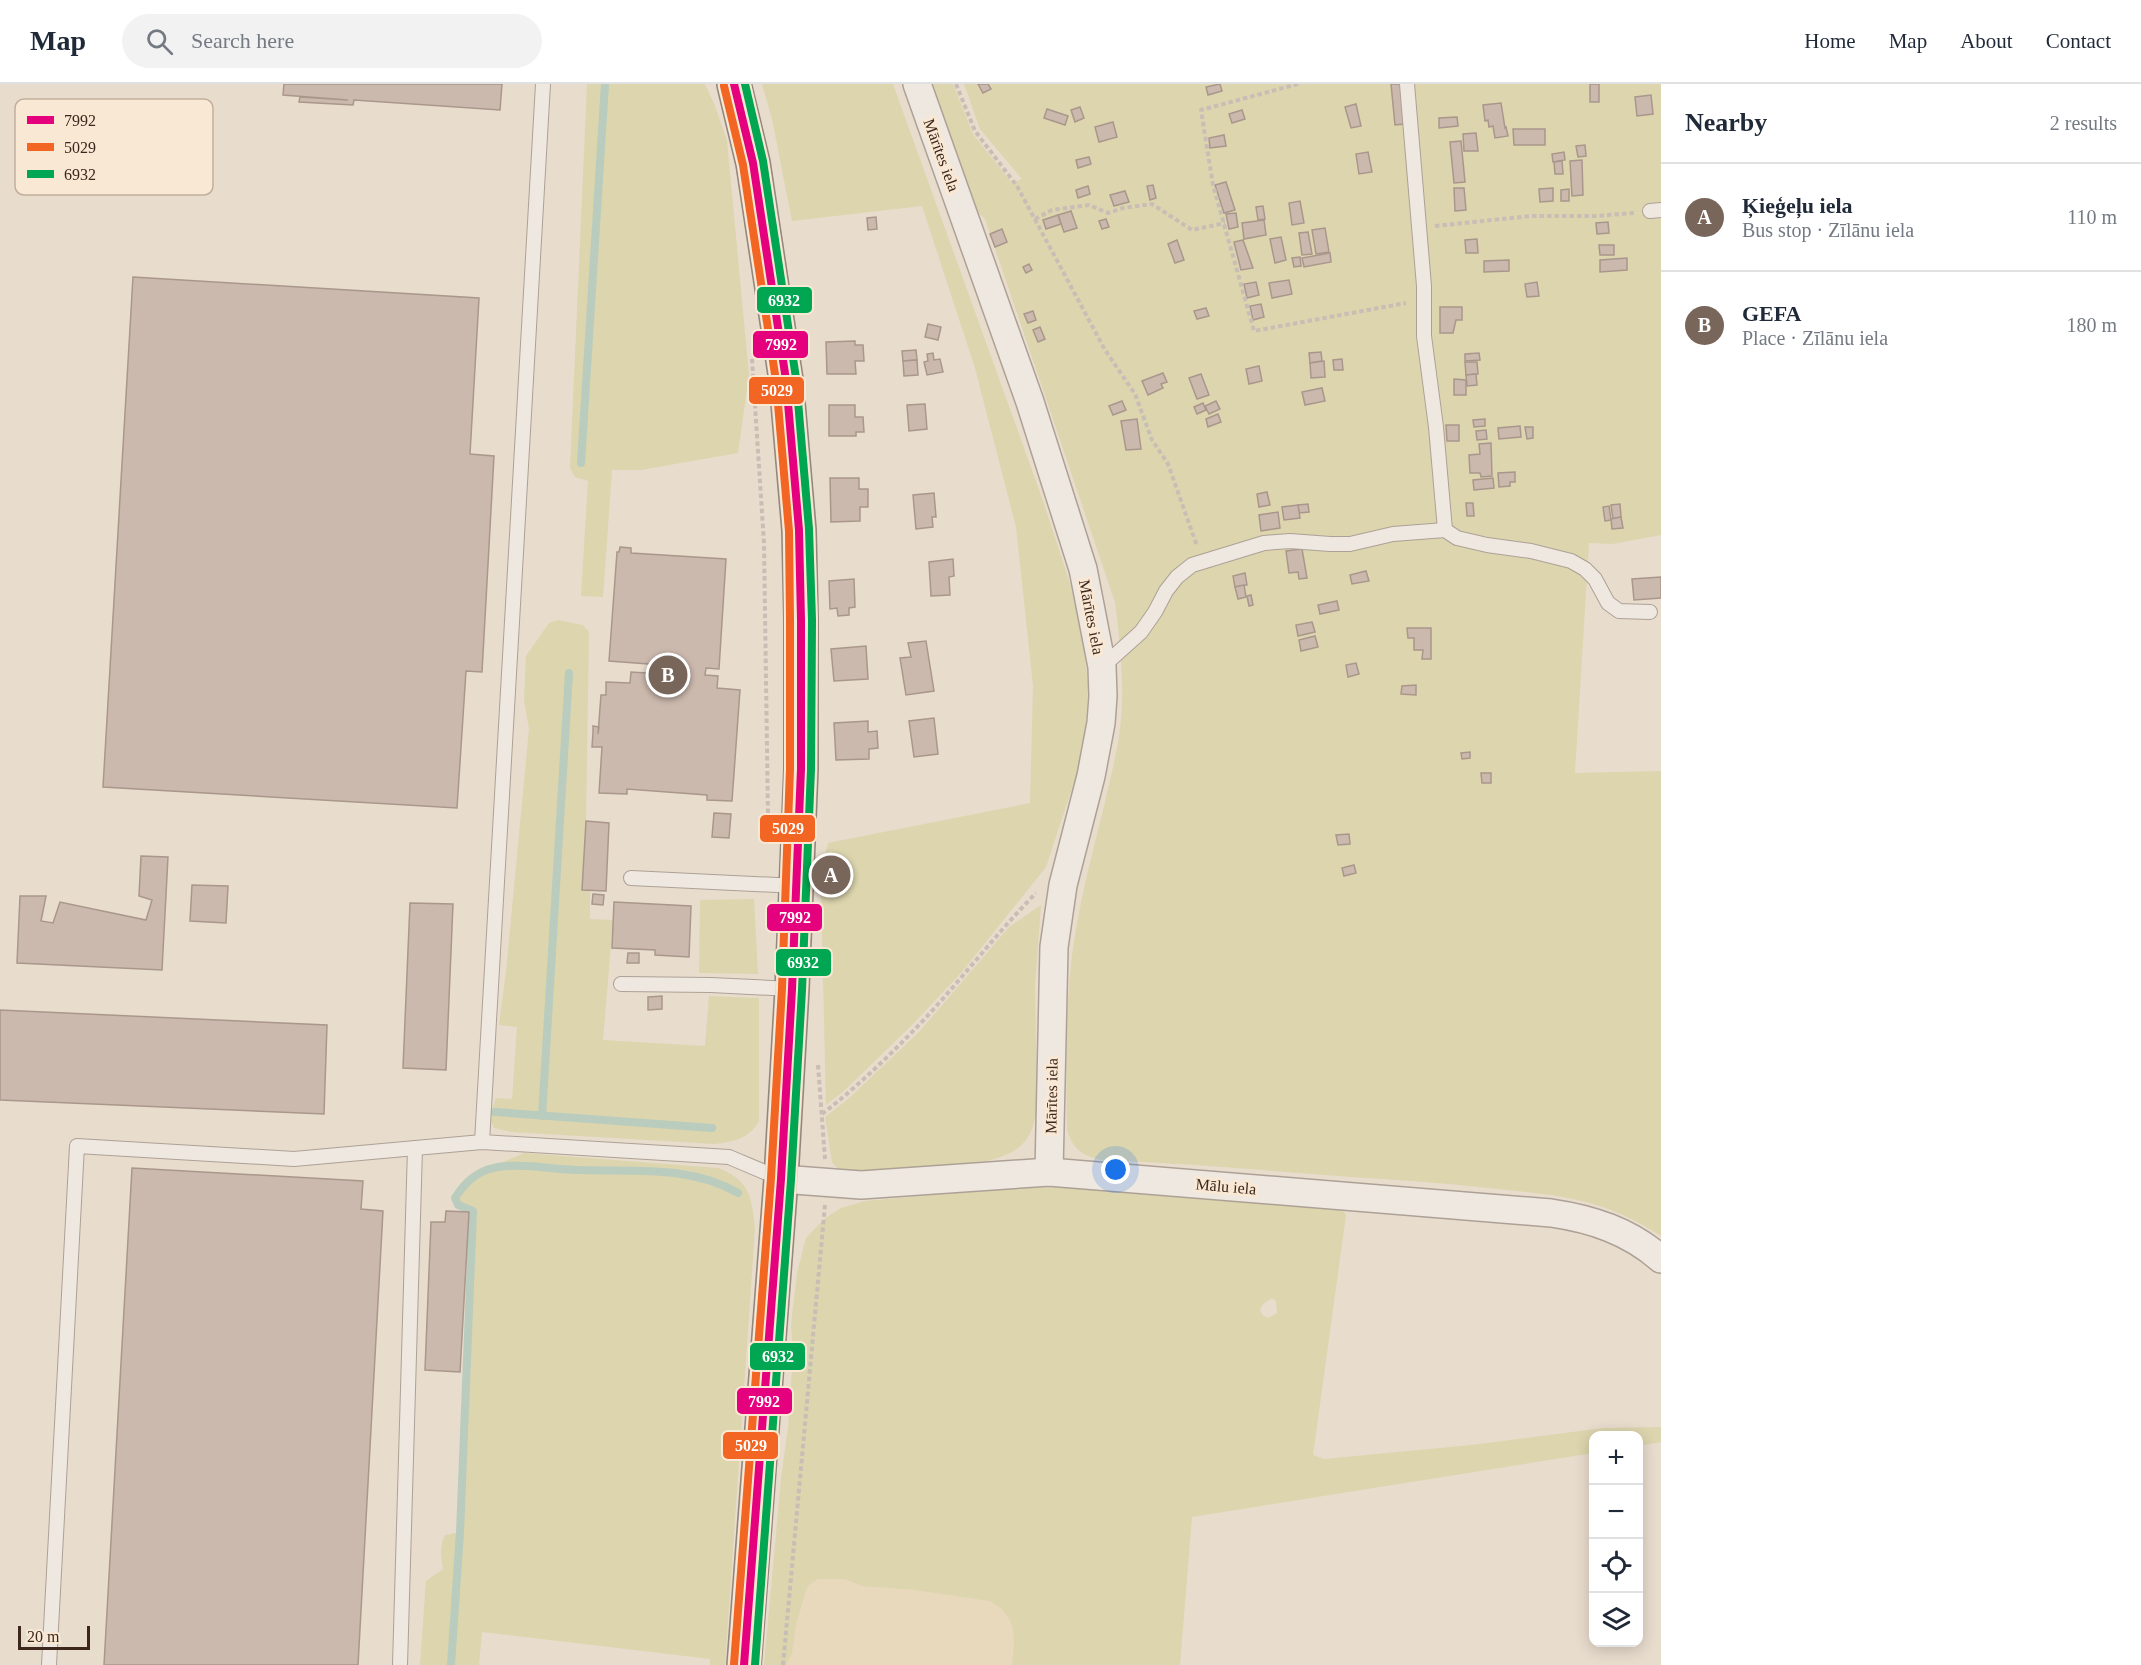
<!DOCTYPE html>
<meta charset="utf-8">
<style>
:root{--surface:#fff;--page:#f2f2f3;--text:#1f2937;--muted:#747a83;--line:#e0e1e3;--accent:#79665b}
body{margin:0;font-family:Georgia,serif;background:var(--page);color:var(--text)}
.controls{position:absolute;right:18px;bottom:18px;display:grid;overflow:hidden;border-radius:12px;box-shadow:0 3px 15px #0003}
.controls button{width:54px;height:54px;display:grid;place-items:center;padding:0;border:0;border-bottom:2px solid var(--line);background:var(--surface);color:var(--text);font:30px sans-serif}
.scale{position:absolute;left:18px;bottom:15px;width:72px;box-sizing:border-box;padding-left:6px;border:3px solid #3d271d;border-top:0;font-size:16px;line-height:21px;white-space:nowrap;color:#3d271d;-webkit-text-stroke:4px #f9e8d3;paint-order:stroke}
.you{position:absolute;left:1116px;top:1086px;width:21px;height:21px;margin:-15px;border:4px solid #fff;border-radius:50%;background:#1a73e8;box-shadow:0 0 0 9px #1a73e833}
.badge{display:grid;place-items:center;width:39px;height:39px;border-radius:50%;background:var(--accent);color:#fff;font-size:20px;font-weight:700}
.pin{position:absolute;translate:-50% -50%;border:3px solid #fff;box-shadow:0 2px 6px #0006}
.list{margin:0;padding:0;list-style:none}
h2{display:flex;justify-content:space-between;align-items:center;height:78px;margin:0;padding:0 24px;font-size:26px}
h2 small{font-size:20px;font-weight:400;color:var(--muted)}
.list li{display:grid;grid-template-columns:39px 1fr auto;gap:18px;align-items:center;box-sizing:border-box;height:108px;padding:0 24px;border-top:2px solid var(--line)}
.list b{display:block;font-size:22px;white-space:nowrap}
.list p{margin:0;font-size:20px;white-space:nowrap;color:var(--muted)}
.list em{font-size:20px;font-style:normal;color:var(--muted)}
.icon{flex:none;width:33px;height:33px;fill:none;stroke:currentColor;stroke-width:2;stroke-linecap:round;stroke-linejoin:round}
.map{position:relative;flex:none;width:1661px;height:1581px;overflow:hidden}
header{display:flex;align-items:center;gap:36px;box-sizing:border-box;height:84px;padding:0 30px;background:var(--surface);border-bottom:2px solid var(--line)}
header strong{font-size:28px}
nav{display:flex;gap:33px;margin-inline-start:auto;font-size:21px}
.search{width:420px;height:54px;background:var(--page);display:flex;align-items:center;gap:15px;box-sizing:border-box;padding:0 21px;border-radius:33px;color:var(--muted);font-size:22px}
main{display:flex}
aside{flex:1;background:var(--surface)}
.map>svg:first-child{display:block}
.farmland{fill:#e9d9bc}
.green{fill:#dcd5ae;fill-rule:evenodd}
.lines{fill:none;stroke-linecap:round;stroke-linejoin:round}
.stream{stroke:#b9ccbe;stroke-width:8}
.building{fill:#ccb9ae;stroke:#a9978c;stroke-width:1.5}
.lane-casing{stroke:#ada196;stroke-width:16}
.street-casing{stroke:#ada196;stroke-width:30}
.highway-casing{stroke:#92877d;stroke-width:36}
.path{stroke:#c8beb6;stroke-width:4;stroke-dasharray:4.5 3;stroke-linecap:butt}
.lane{stroke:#efe8e0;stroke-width:14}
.street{stroke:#efe8e0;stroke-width:27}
.highway{stroke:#dbcbbe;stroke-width:33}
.bus-1-casing{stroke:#f9e8d3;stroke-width:12}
.bus-2-casing{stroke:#f9e8d3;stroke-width:12}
.bus-3-casing{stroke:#f9e8d3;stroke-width:12}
.bus-1{stroke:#e5007d;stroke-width:8}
.bus-2{stroke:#f26522;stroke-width:8}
.bus-3{stroke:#00a651;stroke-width:8}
.labels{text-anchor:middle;stroke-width:6;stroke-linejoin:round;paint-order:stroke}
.street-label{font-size:16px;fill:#3d271d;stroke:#f9e8d3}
.key{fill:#f9e8d3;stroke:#c1ae9c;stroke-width:1.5}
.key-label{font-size:16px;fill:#3d271d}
.line-badge{stroke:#f9e8d3;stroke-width:2}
.badge-label{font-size:16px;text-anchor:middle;font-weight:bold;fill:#fff}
</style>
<header>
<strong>Map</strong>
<div class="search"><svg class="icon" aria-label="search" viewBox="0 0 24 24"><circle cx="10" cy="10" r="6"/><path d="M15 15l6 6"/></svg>Search here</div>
<nav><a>Home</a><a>Map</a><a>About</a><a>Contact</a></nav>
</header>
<main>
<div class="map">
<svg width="1661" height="1581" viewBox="0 0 1661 1581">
<rect width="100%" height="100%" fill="#e8dccd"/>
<path class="farmland" d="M834,1494L845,1495L861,1502L914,1506L989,1517L998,1521L1007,1530L1012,1541L1015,1553L1012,1581H786L792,1569L796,1541L805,1510L810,1501L818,1495Z"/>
<g class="green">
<path d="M587,0H705L715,22L727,57L749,291L738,369L641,386H612L603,513L581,512L588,397L575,393L570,384Z"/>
<path d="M762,0H893L1042,414L1069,496L1082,548L1088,600L1086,641L1081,677L1046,783L961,889L912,941L845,1006L826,1021L821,808L831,807L834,775L824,774L828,759L1030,719L1033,602L1016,443L975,284L922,122L792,137L772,35Z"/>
<path d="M927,0H953L973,50L1012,99L1022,95L980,45L964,0H1661V451L1612,460L1589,459L1575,689L1661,687V1152C1602,1113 1555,1111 1488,1104C1443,1099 1397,1096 1352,1093C1269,1087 1185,1079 1102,1076C1082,1072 1073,1065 1067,1046C1066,985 1065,924 1073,864C1083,794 1105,727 1118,659C1126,611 1121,565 1115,518L985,135L970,120Z"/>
<path d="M558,536L583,541L589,548L586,737L582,805L590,806V835L613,836L603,956L705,962L709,912L759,914V1037C749,1055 735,1057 715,1060L511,1048L494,1044L489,1034L496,1014L512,1015L517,943L499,941L506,888L529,645L524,616L526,572L549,539Z"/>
<path d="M754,815L758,890L699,889L700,816Z"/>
<path d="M1041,821L1035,901L1037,1022C1033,1057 1021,1068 987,1077L855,1088L837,1084L832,1078L825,1033L848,1015L919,948L1009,843Z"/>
<path d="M524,1069L718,1084C750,1096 752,1114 755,1145L725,1581H710V1575L482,1548L479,1581H420L426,1497L443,1485C441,1473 439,1463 445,1451L460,1448L473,1127L458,1121L455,1114C470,1089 499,1080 524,1069Z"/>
<path d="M1026,1103L1083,1104L1323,1123L1342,1126L1346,1131L1313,1371L1324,1375L1471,1361L1603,1344L1661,1343V1358L1639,1362L1638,1352H1594L1593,1369L1192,1433L1180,1581H1012C1015,1554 1018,1531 989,1517L914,1506L861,1502L845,1495H818L809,1501L805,1510L796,1541L792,1570L786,1581H764L781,1395L788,1344L793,1271L791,1241L797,1189L806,1154L824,1135L841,1124L865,1117ZM1272,1214L1276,1217L1277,1229L1268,1234L1263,1232L1260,1226L1263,1220Z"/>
</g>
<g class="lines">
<g class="stream">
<path d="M581,379L605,0"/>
<path d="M495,1028L712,1044"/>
<path d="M542,1032L569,589"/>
<path d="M451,1581L460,1448L473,1127L458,1121L455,1114C463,1101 474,1090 489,1085C518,1077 552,1086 581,1086C635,1088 690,1081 738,1109"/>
</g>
</g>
<g class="building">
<path d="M284,0H502L500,26L354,16L353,21L299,18L300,13L348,16L283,11Z"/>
<path d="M978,0H988L991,5L983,9Z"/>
<path d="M1220,0L1222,7L1208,11L1206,3Z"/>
<path d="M1391,0H1401L1404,40L1395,41Z"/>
<rect x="1590" y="0" width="9" height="18"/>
<path d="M1651,11L1653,30L1637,32L1635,13Z"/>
<path d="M1501,19L1505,44L1506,43L1508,52L1495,54L1493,42L1489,43L1488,36L1485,37L1483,21Z"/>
<path d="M1356,20L1361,42L1351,44L1345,23Z"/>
<path d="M1080,23L1084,34L1075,38L1071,26Z"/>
<path d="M1047,25L1068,32L1065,41L1044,34Z"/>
<path d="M1242,26L1245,35L1232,39L1229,30Z"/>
<path d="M1457,33L1458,42L1439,44V34Z"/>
<path d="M1113,38L1117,53L1099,58L1095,43Z"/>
<path d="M1513,45H1545V61H1514Z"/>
<path d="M1476,49L1478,67H1464L1463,50Z"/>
<path d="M1224,51L1226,62L1210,64L1209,54Z"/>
<path d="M1461,57L1465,98L1454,99L1450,58Z"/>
<path d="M1585,61L1586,72L1578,73L1576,62Z"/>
<path d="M1368,68L1372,88L1359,90L1356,70Z"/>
<path d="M1564,68L1565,76L1553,78L1552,70Z"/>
<path d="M1089,73L1091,80L1078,84L1076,76Z"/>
<path d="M1582,76L1583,111L1572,112L1570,77Z"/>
<path d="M1562,77L1563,90H1555L1554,78Z"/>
<path d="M1226,98L1235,126L1224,129L1215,101Z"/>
<path d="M1153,101L1156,114L1150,116L1147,102Z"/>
<path d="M1088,102L1090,110L1078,114L1076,106Z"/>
<path d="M1454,104H1464L1466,126L1455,127Z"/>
<path d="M1553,104V117L1540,118L1539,105Z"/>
<path d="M1569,105V117H1561V106Z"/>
<path d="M1125,107L1129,118L1114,122L1110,111Z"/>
<path d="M1300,117L1304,139L1292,141L1289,119Z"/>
<path d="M1263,122L1265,135L1258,136L1256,123Z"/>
<path d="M1071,127L1077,144L1064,148L1058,131Z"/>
<path d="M1236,129L1238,143L1229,145L1226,130Z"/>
<path d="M1058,131L1061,140L1046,145L1043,136Z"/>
<path d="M876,133L877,145L868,146L867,134Z"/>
<path d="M1106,135L1109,143L1102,145L1099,137Z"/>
<path d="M1264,136L1266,151L1244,155L1242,139Z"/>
<path d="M1608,138L1609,149L1597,150L1596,139Z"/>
<path d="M1325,144L1329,168L1316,170L1312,146Z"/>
<path d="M1002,145L1007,158L995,163L990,150Z"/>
<path d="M1308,148L1312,170L1302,171L1299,149Z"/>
<path d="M1281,153L1286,176L1275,179L1270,155Z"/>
<path d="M1477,155L1478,169H1466L1465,156Z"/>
<path d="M1177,156L1184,176L1175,179L1168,160Z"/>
<path d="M1243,156L1253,184L1241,186L1234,158Z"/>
<path d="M1599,161H1614V171H1600Z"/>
<path d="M1330,169L1331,178L1304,183L1302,174Z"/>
<path d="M1300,173L1301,182L1294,183L1292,174Z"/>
<path d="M1627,174V186L1600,188V176Z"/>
<path d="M1509,176V187L1484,188V177Z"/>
<path d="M1029,180L1032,186L1026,189L1023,183Z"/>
<path d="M133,193L479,214L470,370L494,372L482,588L466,587L457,724L103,703Z"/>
<path d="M1289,196L1292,210L1272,214L1269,199Z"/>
<path d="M1256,198L1259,211L1247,214L1244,200Z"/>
<path d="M1537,198L1539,212L1527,213L1525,200Z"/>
<path d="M1261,220L1264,233L1253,236L1250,222Z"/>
<path d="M1440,223H1462V236H1456L1453,249H1440Z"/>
<path d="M1206,224L1209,232L1197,235L1194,227Z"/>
<path d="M1033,227L1036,236L1028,239L1024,230Z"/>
<path d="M928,240L941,243L938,256L925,253Z"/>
<path d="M1040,243L1045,255L1038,258L1033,246Z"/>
<path d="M855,257V261H863L864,277H855L856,290H827L826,258Z"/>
<path d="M916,266L917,276L903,277L902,267Z"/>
<path d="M1321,268L1322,277L1310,279L1309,269Z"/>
<path d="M933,269L934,276L940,275L943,288L927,291L924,278L928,277L927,270Z"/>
<path d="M1479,269L1480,276L1465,277V270Z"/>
<path d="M1342,275L1343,286H1334L1333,276Z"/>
<path d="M917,276L918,291L904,292L903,277Z"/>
<path d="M1324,277L1325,293L1311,294L1310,279Z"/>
<path d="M1465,278H1477L1478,290L1466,291Z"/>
<path d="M1259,282L1262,297L1249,300L1246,285Z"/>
<path d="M1163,289L1167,298L1161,300L1163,304L1148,311L1142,297Z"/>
<path d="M1201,290L1209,311L1197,315L1189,294Z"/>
<path d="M1476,290L1477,301L1467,302L1466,291Z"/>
<path d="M1454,295L1466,296V311H1454Z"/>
<path d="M1322,304L1325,317L1305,321L1302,308Z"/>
<path d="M1122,317L1126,326L1113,331L1109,322Z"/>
<path d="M1216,317L1220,325L1209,330L1205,322Z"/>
<path d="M1203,319L1206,326L1197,330L1194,323Z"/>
<path d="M925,320L927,345L909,347L907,321Z"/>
<path d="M829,321H855V333H863L864,348H856V352H829Z"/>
<path d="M1218,330L1221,338L1208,343L1206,335Z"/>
<path d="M1137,335L1141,365L1126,366L1121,337Z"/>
<path d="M1485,335V342L1474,343L1473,336Z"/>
<path d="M1446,341H1459V357H1447Z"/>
<path d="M1520,342L1521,353L1499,355L1498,344Z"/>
<path d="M1525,343H1533V354L1527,355Z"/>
<path d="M1486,346L1487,355L1477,356L1476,347Z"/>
<path d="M1491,359L1492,392L1481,393L1480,389H1470L1469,371L1480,370L1479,360Z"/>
<path d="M1515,388V398H1510V402L1499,403L1498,389Z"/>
<path d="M830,394H859V405H868V423H860V437L831,438Z"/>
<path d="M1493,394L1494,404L1474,406L1473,396Z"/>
<path d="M1267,408L1270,421L1259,423L1257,410Z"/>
<path d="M934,409L936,433H932L933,443L916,445L913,411Z"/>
<path d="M1466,419H1473L1474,432H1467Z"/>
<path d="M1308,420L1309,428L1299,429L1298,421Z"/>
<path d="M1620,420L1621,433L1613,435L1611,421Z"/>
<path d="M1298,421L1300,434L1284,436L1282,423Z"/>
<path d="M1609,422L1611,436L1605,437L1603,423Z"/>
<path d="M1278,428L1280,444L1261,447L1259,431Z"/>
<path d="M1621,433L1623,444L1612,445L1611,435Z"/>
<path d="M620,463L631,464V469L726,475L719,585L706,584L705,591L718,592L717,604L740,606L732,717L707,716V711L627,705V710L599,709L602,663H592L593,649V642L599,643L598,650L601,611H606V598L630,599L631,588L662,590V581L609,577L617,468H619Z"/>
<path d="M1302,465L1307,494L1299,495L1298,488L1289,489L1286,467Z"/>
<path d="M953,475L954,492L949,493L950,511L931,512L929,478Z"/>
<path d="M1366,487L1369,497L1352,500L1350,491Z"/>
<path d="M1245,489L1247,501L1235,503L1233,492Z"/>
<path d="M1661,493V514L1634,516L1632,495Z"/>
<path d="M854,495L855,523L849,524V531L838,532L837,524L830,525L829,497Z"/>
<path d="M1244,501L1246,513L1238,515L1235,503Z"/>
<path d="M1251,511L1253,521L1249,522L1247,512Z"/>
<path d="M1337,517L1339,526L1320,530L1318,521Z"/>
<path d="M1312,538L1315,548L1298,552L1296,541Z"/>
<path d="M1407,544H1431V575H1422L1423,566H1414V554H1408Z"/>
<path d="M1315,552L1318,563L1301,567L1299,556Z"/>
<path d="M926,557L934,607L906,611L900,574L911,573L908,559Z"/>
<path d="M866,562L868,595L834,597L831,565Z"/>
<path d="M1356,579L1359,590L1348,593L1346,581Z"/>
<path d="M1416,601V611L1401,610L1402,602Z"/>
<path d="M934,634L938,670L914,673L909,637Z"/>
<path d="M868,637V648L877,647L878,664L869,665V675L836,676L834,639Z"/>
<path d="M1470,668V674L1462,675L1461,669Z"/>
<path d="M1481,689H1491V699H1482Z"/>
<path d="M714,729L731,730L729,754L712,753Z"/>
<path d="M586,737L609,739L606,807L582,806Z"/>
<path d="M1349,750L1350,760L1338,761L1336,751Z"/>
<path d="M141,772L168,773L162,886L17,879L20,812H46L41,837L53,839L60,818L146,836L152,816L139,812Z"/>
<path d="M1354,781L1356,789L1344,792L1342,784Z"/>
<path d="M192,801L228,802L226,839L190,837Z"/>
<path d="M593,810L604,811L603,821L592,820Z"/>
<path d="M614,818L691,822L689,873L655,871V866L612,864Z"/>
<path d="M410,819L453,820L446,986L403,984Z"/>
<path d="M628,869H639V879H627Z"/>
<path d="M662,912V925L648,926V913Z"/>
<path d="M0,926L327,941L324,1030L0,1016Z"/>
<path d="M132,1084L363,1097L361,1125L383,1127L358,1581H104Z"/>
<path d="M446,1127L469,1128L460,1288L425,1286L431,1138H445Z"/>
</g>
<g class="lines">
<defs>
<g id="lane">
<path d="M1407,0L1424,202V252L1436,343L1445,446"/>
<path d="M1650,127L1661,126"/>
<path d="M1102,583L1141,548L1155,528L1166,507L1177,493L1192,481L1264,459L1290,457L1330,460H1350L1393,450L1445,446L1457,454L1487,461L1531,467L1571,477L1585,485L1595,495L1608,519L1619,527L1650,528"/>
<path d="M631,794L797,802"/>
<path d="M621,900L711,901L792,905"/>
<path d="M482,1058L543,0"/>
<path d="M49,1581L77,1062L294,1075L482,1058L729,1073L781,1095"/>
<path d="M400,1581L415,1064"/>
</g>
<g id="street">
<path d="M917,0L1030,318L1083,485L1102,583L1103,612L1101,639L1091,692L1063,801L1054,863L1049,1088"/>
<path d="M781,1095L861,1101L1049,1088L1551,1129C1592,1135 1629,1147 1661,1175"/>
</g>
<path id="highway" d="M734,0L753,79L786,296L799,446L801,536V685L792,905L781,1095L744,1581"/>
</defs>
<use href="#lane" class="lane-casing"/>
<use href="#street" class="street-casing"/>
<use href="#highway" class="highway-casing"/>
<g class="path">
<path d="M956,0L975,47L1017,102L1105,266L1135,310L1152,356L1168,380L1197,462"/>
<path d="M1298,0L1201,26L1213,101L1254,247L1406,219"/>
<path d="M1035,135L1052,126L1089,121L1108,129L1123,124L1152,120L1192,146L1225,139"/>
<path d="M1435,142L1531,132H1596L1634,129"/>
<path d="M752,275L764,459L768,732"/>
<path d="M818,981L825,1075"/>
<path d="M822,1030C856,1004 887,974 917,943C958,900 994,852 1036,809"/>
<path d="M783,1581L825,1121"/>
</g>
<use href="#lane" class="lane"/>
<use href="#street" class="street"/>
<use href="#highway" class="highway"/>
<defs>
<path id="bus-1" d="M734,0L753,79L786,296L799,446L801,536V685L792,905L781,1095L744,1581"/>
<path id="bus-2" d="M724,2L743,81L776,297L789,447L790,536V685L782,904L771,1094L734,1580"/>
<path id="bus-3" d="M745,0L763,77L796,294L809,445L812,536L811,685L802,906L791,1096L755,1581"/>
</defs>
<use href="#bus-1" class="bus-1-casing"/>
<use href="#bus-2" class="bus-2-casing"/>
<use href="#bus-3" class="bus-3-casing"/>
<use href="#bus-1" class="bus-1"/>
<use href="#bus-2" class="bus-2"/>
<use href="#bus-3" class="bus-3"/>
</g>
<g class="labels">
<g class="street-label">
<text transform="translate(942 71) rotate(70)" y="6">Mārītes iela</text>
<text transform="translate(1092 533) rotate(79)" y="6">Mārītes iela</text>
<text transform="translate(1051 1012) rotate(-89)" y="6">Mārītes iela</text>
<text transform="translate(1226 1102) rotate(5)" y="6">Mālu iela</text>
</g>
</g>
<rect x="15" y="15" width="198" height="96" rx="9" class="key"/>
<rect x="27" y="32" width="27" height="8" fill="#e5007d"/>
<rect x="27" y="59" width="27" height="8" fill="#f26522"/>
<rect x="27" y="86" width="27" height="8" fill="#00a651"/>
<g class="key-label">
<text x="64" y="42">7992</text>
<text x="64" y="69">5029</text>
<text x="64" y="96">6932</text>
</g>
<g class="line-badge">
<rect x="756" y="202" width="57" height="28" rx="6" fill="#00a651"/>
<rect x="752" y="246" width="57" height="29" rx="6" fill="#e5007d"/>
<rect x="748" y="292" width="57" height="29" rx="6" fill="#f26522"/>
<rect x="759" y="730" width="57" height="29" rx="6" fill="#f26522"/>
<rect x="766" y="819" width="57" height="29" rx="6" fill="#e5007d"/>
<rect x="775" y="864" width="57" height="29" rx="6" fill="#00a651"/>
<rect x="749" y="1258" width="57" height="29" rx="6" fill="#00a651"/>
<rect x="736" y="1303" width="57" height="28" rx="6" fill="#e5007d"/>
<rect x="722" y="1347" width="57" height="29" rx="6" fill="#f26522"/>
</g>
<g class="badge-label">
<text x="784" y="222">6932</text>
<text x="781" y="266">7992</text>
<text x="777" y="312">5029</text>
<text x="788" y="750">5029</text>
<text x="795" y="839">7992</text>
<text x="803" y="884">6932</text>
<text x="778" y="1278">6932</text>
<text x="764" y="1323">7992</text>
<text x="751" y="1367">5029</text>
</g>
</svg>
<div class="controls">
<button>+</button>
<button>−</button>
<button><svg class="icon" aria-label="locate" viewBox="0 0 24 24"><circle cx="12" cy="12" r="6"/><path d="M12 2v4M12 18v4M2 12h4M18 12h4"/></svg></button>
<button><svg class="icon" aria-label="layers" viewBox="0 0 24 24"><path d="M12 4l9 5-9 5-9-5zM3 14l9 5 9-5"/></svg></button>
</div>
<div class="scale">20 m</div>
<div class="you"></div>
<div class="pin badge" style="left:831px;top:791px">A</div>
<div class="pin badge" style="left:668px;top:591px">B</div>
</div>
<aside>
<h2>Nearby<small>2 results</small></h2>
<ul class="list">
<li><span class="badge">A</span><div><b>Ķieģeļu iela</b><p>Bus stop · Zīlānu iela</p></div><em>110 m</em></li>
<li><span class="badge">B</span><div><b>GEFA</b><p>Place · Zīlānu iela</p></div><em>180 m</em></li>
</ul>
</aside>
</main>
